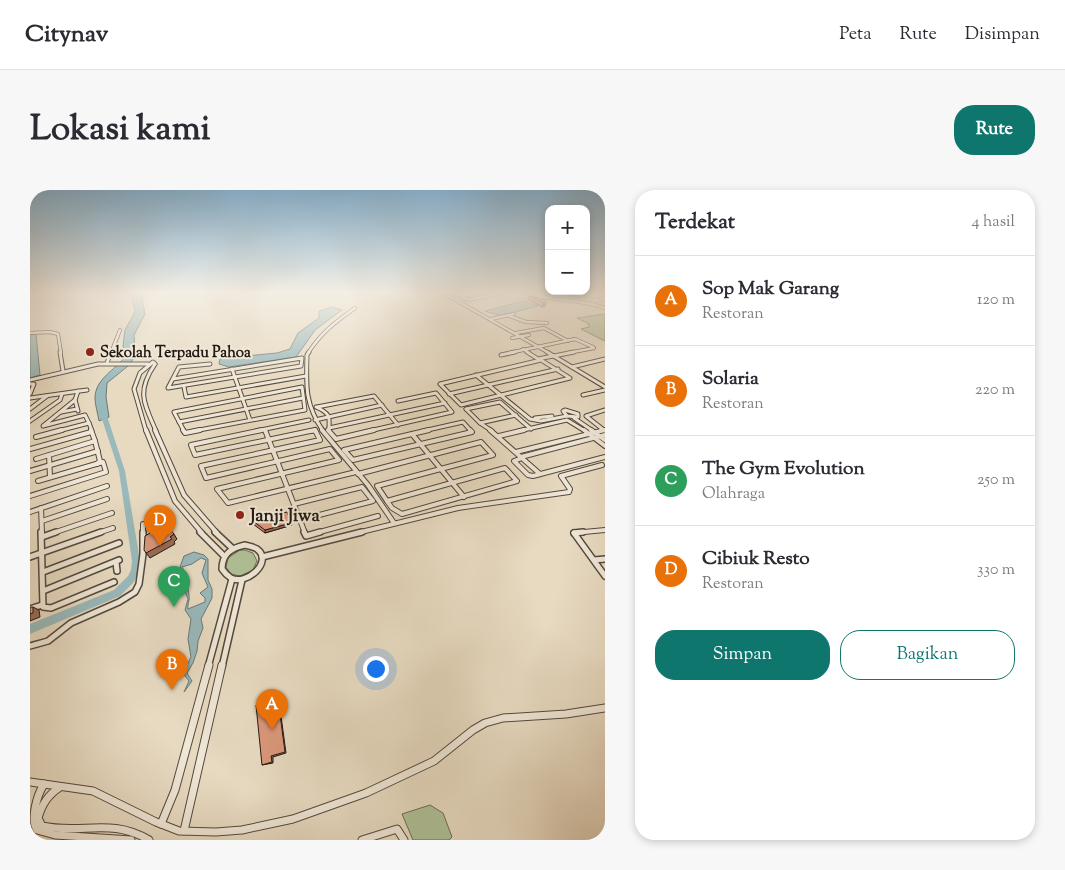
<!DOCTYPE html>
<html lang="id">
<meta charset="utf-8">
<style>
:root{--surface:#fff;--page:#f7f7f7;--text:#2b2b33;--muted:#7c7c81;--line:#e1e1e2;--accent:#0f766e}
body{margin:0;font-family:"Sorts Mill Goudy",serif;background:var(--page);color:var(--text)}
.controls{position:absolute;right:15px;top:15px;display:grid;overflow:hidden;border-radius:10px;box-shadow:0 2px 8px #0003}
.controls button{width:45px;height:45px;display:grid;place-items:center;padding:0;border:0;border-bottom:1px solid var(--line);background:var(--surface);color:var(--text);font:25px sans-serif}
.you{position:absolute;left:345px;top:478px;width:18px;height:18px;margin:-12px;border:4px solid #fff;border-radius:50%;background:#1a73e8;box-shadow:0 0 0 8px #1a73e833}
.badge{display:grid;place-items:center;width:32px;height:32px;border-radius:50%;background:var(--accent);color:#fff;font-size:16px;font-weight:700}
.pin{position:absolute;translate:-50% -41px;filter:drop-shadow(0 1px 2px #0008)}
.pin::after{content:'';position:absolute;top:26px;width:18px;height:15px;background:inherit;clip-path:polygon(0 0,100% 0,50% 100%)}
.list{margin:0;padding:0;list-style:none}
h2{display:flex;justify-content:space-between;align-items:center;height:65px;margin:0;padding:0 20px;font-size:21px}
h2 small{font-size:16px;font-weight:400;color:var(--muted)}
.list li{display:grid;grid-template-columns:32px 1fr auto;gap:15px;align-items:center;box-sizing:border-box;height:90px;padding:0 20px;border-top:1px solid var(--line)}
.list b{display:block;font-size:19px;white-space:nowrap}
.list p{margin:0;font-size:16px;white-space:nowrap;color:var(--muted)}
.list em{font-size:16px;font-style:normal;color:var(--muted)}
.actions{display:flex;gap:10px;padding:15px 20px}
.actions a{flex:1;padding:11px 0;border:1px solid var(--accent);border-radius:20px;text-align:center;font-size:18px;color:var(--accent)}
.actions .main{background:var(--accent);color:#fff}
.map{position:relative;flex:none;width:575px;height:650px;overflow:hidden;border-radius:20px}
header{display:flex;align-items:center;gap:30px;box-sizing:border-box;height:70px;padding:0 25px;background:var(--surface);border-bottom:1px solid var(--line)}
header strong{font-size:24px}
nav{display:flex;gap:28px;margin-inline-start:auto;font-size:18px}
.intro{display:flex;align-items:center;justify-content:space-between;box-sizing:border-box;height:120px;padding:0 30px}
h1{margin:0;font-size:35px}
.button{padding:12px 22px;border-radius:20px;background:var(--accent);color:#fff;font-size:18px;font-weight:700}
main{display:flex;gap:30px;padding:0 30px}
aside{flex:1;background:var(--surface);border-radius:20px;box-shadow:0 2px 8px #0003}
.map>svg:first-child{display:block}
.green{fill:#afc197;stroke:#696d54}
.water{fill:#99b9bb;stroke:#6a7977;fill-rule:evenodd}
.lines{fill:none;stroke-linecap:round;stroke-linejoin:round}
.river{fill:#99b9bb;fill-rule:evenodd}
.minor-far4-casing{stroke:#54493d;stroke-width:4}
.minor-far3-casing{stroke:#54493d;stroke-width:5}
.minor-far2-casing{stroke:#54493d;stroke-width:6}
.minor-far1-casing{stroke:#54493d;stroke-width:8}
.minor-casing{stroke:#54493d;stroke-width:9}
.minor-far4{stroke:#efe7d7;stroke-width:2.5}
.minor-far3{stroke:#efe7d7;stroke-width:3}
.minor-far2{stroke:#efe7d7;stroke-width:4}
.minor-far1{stroke:#efe7d7;stroke-width:5}
.minor{stroke:#efe7d7;stroke-width:7}
.wall{fill:#bc826a;stroke:#231911}
.shaded-wall{fill:#996a56;stroke:#231911}
.building{fill:#db977b;stroke:#231911}
.poi-dot{fill:#8f2418;stroke:#efe7d7;stroke-width:2}
.labels{text-anchor:middle;stroke-width:4;stroke-linejoin:round;paint-order:stroke}
.far-poi-label{font-size:15px;font-weight:bold;fill:#231911;stroke:#efe7d7;text-anchor:start}
.poi-label{font-size:18px;font-weight:bold;fill:#231911;stroke:#efe7d7;text-anchor:start}
</style>
<header>
<strong>Citynav</strong>
<nav><a>Peta</a><a>Rute</a><a>Disimpan</a></nav>
</header>
<div class="intro"><h1>Lokasi kami</h1><a class="button">Rute</a></div>
<main>
<div class="map">
<svg width="575" height="650" viewBox="0 0 575 650">
<rect width="100%" height="100%" fill="#e7dac1"/>
<filter id="stains"><feTurbulence type="fractalNoise" baseFrequency=".004" numOctaves="4"/><feColorMatrix values="0 0 0 0 .2 0 0 0 0 .09 0 0 0 0 .02 0 0 0 .5 -.17"/></filter>
<radialGradient id="worn" r=".72"><stop offset=".6" stop-color="#630" stop-opacity="0"/><stop offset="1" stop-color="#630" stop-opacity=".3"/></radialGradient>
<g class="green">
<path d="M575,124V151L551,139L559,137V134L547,128Z"/>
<path d="M210,360H215L223,363L227,371L223,380L210,386L201,384L196,377L198,368Z"/>
<path d="M400,615L413,623L422,647L419,650H383L372,624Z"/>
</g>
<g class="water">
<path d="M101,103H111L115,124L104,145L105,167L98,176L77,193L76,207L79,227L69,231C68,224 65,215 65,208C65,189 85,180 95,167L93,156L95,140L105,122Z"/>
<path d="M494,111L508,116L471,126L455,121Z"/>
<path d="M302,117L312,120L285,140L266,167L199,177L189,174L190,169L195,168L247,163L260,159L268,143L289,128V121Z"/>
<path d="M6,144L10,185L0,188V145Z"/>
<path d="M164,362L174,365L178,369V390L182,399V408L171,429L173,438L168,451L167,461L163,473L157,483L162,491L154,502L159,491L153,483L161,467L158,449L161,429L155,420L158,409L154,399L156,388L150,377L154,366ZM171,368L176,370L172,383L178,397L170,403L175,408V412L158,419C157,414 160,411 159,405C158,396 156,398 158,387L152,377L162,374Z"/>
</g>
<g class="lines">
<path class="river" d="M72,218L75,220L95,281L110,371L109,380L104,392L90,406L0,444V434L84,400L98,386L101,380L102,371L89,281L69,220Z"/>
<defs>
<g id="minor-far4">
<path d="M413,103L519,163"/>
<path d="M424,103L438,110L473,103"/>
<path d="M497,103C523,112 550,108 575,118"/>
<path d="M540,103L547,109"/>
<path d="M431,106L450,103"/>
<path d="M562,111L575,109"/>
<path d="M477,125L496,132L517,133"/>
<path d="M461,129L484,124"/>
<path d="M0,143L20,142L28,144L31,163"/>
<path d="M486,143L514,138L538,151"/>
<path d="M482,148L499,145"/>
<path d="M493,159L499,163"/>
<path d="M81,163L90,140"/>
<path d="M278,163C292,142 304,133 325,118"/>
<path d="M479,163L545,149L563,157"/>
<path d="M538,163L564,158"/>
</g>
<g id="minor-far3">
<path d="M30,162L33,181"/>
<path d="M279,162L277,165C276,197 275,214 293,241"/>
<path d="M497,162L508,169L523,166"/>
<path d="M517,162L575,197"/>
<path d="M471,165L485,162"/>
<path d="M524,166L544,162"/>
<path d="M511,170L540,188L431,215L410,194Z"/>
<path d="M77,173L81,162"/>
<path d="M125,174C106,202 114,213 126,241"/>
<path d="M542,177L575,169"/>
<path d="M202,179L220,230"/>
<path d="M446,185L500,229L511,231L537,226"/>
<path d="M143,189L272,168L271,176L138,198L149,177L180,174"/>
<path d="M0,190L68,174H118"/>
<path d="M0,194H4L0,204"/>
<path d="M154,197L156,207L276,186"/>
<path d="M48,201L45,210L48,221"/>
<path d="M419,204L528,179"/>
<path d="M553,205L575,200"/>
<path d="M0,208L57,200"/>
<path d="M286,217C302,224 299,228 299,241"/>
<path d="M287,217L344,206L368,235"/>
<path d="M0,219L17,206"/>
<path d="M436,219L450,233L462,241"/>
<path d="M436,219L470,212L501,239"/>
<path d="M535,220L548,224V227L537,226L533,221Z"/>
<path d="M575,220L556,226L575,241"/>
<path d="M31,222L47,219"/>
<path d="M505,228L522,226"/>
<path d="M544,228L563,241"/>
<path d="M285,230L352,215"/>
<path d="M0,231L30,210L32,204"/>
<path d="M149,232L273,208"/>
<path d="M59,233L62,241"/>
<path d="M450,233L486,225"/>
<path d="M299,238L415,213"/>
<path d="M28,241L59,233L55,225L13,236L45,210"/>
<path d="M116,241L104,199L110,183L123,172L125,174"/>
<path d="M154,241L144,222L272,197L275,220L164,241"/>
<path d="M226,241L279,230"/>
<path d="M279,241H286"/>
<path d="M339,241L422,222L406,203L368,211"/>
<path d="M393,241L433,232L441,241"/>
<path d="M489,241L537,230L555,241"/>
<path d="M570,241L575,240"/>
</g>
<g id="minor-far2">
<path d="M116,240L145,311L172,343"/>
<path d="M125,240L154,305L187,343"/>
<path d="M153,240L155,243L170,240"/>
<path d="M232,240L161,255L165,265L285,240"/>
<path d="M235,240L275,343"/>
<path d="M285,240L290,250L171,276L176,288L300,259L309,270L187,299L198,313L326,282"/>
<path d="M292,240L338,295L364,333"/>
<path d="M298,240L306,249L344,240"/>
<path d="M399,240L314,260L323,270L442,242L440,240"/>
<path d="M460,240L510,284"/>
<path d="M554,240L575,256"/>
<path d="M561,240L575,250"/>
<path d="M382,244L434,307"/>
<path d="M469,246L494,240"/>
<path d="M6,247L32,240"/>
<path d="M65,251L70,271L67,274"/>
<path d="M0,259L61,242"/>
<path d="M486,262L575,240"/>
<path d="M491,267L575,245"/>
<path d="M492,268L484,271L498,285L503,286L575,267"/>
<path d="M6,269L19,265"/>
<path d="M475,278L487,291L372,324L362,318L357,311Z"/>
<path d="M0,281L68,261"/>
<path d="M328,284L451,252L463,265L347,296L357,311"/>
<path d="M20,287L19,265L65,251L61,240"/>
<path d="M0,306L76,282L73,272L8,291"/>
<path d="M264,314L332,297L343,311L270,330"/>
<path d="M11,318L12,343"/>
<path d="M0,322L77,296"/>
<path d="M12,331L77,309"/>
<path d="M113,334V343"/>
<path d="M23,343L82,323"/>
<path d="M68,343L83,338"/>
<path d="M286,343L348,326"/>
<path d="M327,343L428,318L539,302L540,299L531,286L572,275"/>
<path d="M544,343L575,340"/>
</g>
<g id="minor-far1">
<path d="M11,342L13,417L21,418L84,392"/>
<path d="M170,342L194,366"/>
<path d="M185,342L202,358"/>
<path d="M274,342L276,346L290,342"/>
<path d="M544,343L575,386"/>
<path d="M544,343L553,342"/>
<path d="M12,347L26,342"/>
<path d="M215,355C218,356 224,357 227,359C244,372 216,396 201,388C198,386 194,382 192,379C192,364 201,358 215,355Z"/>
<path d="M0,367L71,342"/>
<path d="M232,367L332,342"/>
<path d="M564,370L575,369"/>
<path d="M86,372L87,381"/>
<path d="M13,382L89,353"/>
<path d="M13,401L89,370"/>
<path d="M0,419L12,415"/>
<path d="M0,456L18,451L41,433L89,412L105,402L109,394L113,364V342"/>
<path d="M178,477L202,389"/>
<path d="M192,477L212,390"/>
</g>
<g id="minor">
<path d="M0,592L63,601L126,632L149,641L186,642L212,640L263,629L336,603L404,571L443,540L455,533L473,528L536,524L575,518"/>
<path d="M14,594C7,605 0,629 7,640L25,645L101,650"/>
<path d="M30,597C18,605 12,614 8,628L12,636C52,645 80,627 119,650"/>
<path d="M131,634L145,600L179,475"/>
<path d="M154,641L192,475"/>
<path d="M332,650L367,639L374,650"/>
</g>
</defs>
<use href="#minor-far4" class="minor-far4-casing"/>
<use href="#minor-far3" class="minor-far3-casing"/>
<use href="#minor-far2" class="minor-far2-casing"/>
<use href="#minor-far1" class="minor-far1-casing"/>
<use href="#minor" class="minor-casing"/>
<use href="#minor-far4" class="minor-far4"/>
<use href="#minor-far3" class="minor-far3"/>
<use href="#minor-far2" class="minor-far2"/>
<use href="#minor-far1" class="minor-far1"/>
<use href="#minor" class="minor"/>
</g>
<g class="wall">
<path d="M499,106L515,110V116L512,117L498,109Z"/>
<path d="M223,331L262,335L235,343L223,334Z"/>
</g>
<g class="shaded-wall">
<path d="M517,112L515,116L512,117L514,113Z"/>
<path d="M261,333L262,335L235,343V340Z"/>
<path d="M144,344L147,349L144,352L145,354L120,368L116,363Z"/>
<path d="M3,417L9,420L10,427L0,431V424Z"/>
<path d="M248,509L249,511L256,563L243,567V573L232,575L241,566Z"/>
</g>
<g class="building">
<path d="M499,106L515,110L517,112L514,113Z"/>
<path d="M257,322L261,333L235,340L223,331Z"/>
<path d="M132,336L134,338L137,336L144,344L140,347L142,349L116,363L114,360L115,346Z"/>
<path d="M0,417H3V423L0,424Z"/>
<path d="M248,509L255,562L241,566L242,572L232,575L226,515Z"/>
</g>
<linearGradient id="sky" x2="0" y2="1"><stop stop-color="#88b6d6"/><stop offset="0.53" stop-color="#f4eee3"/><stop offset="1" stop-color="#f4eee3" stop-opacity="0"/></linearGradient>
<rect width="575" height="194" fill="url(#sky)"/>
<g class="poi-dot">
<circle cx="60" cy="162" r="5"/>
<circle cx="210" cy="325" r="5"/>
</g>
<g class="labels">
<g class="far-poi-label">
<text x="70" y="167">Sekolah Terpadu Pahoa</text>
</g>
<g class="poi-label">
<text x="220" y="331">Janji Jiwa</text>
</g>
</g>
<rect width="100%" height="100%" filter="url(#stains)"/>
<rect width="100%" height="100%" fill="url(#worn)"/>
</svg>
<div class="controls">
<button>+</button>
<button>−</button>
</div>
<div class="you"></div>
<div class="pin badge" style="left:242px;top:540px;background:#e8710a">A</div>
<div class="pin badge" style="left:142px;top:500px;background:#e8710a">B</div>
<div class="pin badge" style="left:144px;top:417px;background:#2e9e5b">C</div>
<div class="pin badge" style="left:130px;top:356px;background:#e8710a">D</div>
</div>
<aside>
<h2>Terdekat<small>4 hasil</small></h2>
<ul class="list">
<li><span class="badge" style="background:#e8710a">A</span><div><b>Sop Mak Garang</b><p>Restoran</p></div><em>120 m</em></li>
<li><span class="badge" style="background:#e8710a">B</span><div><b>Solaria</b><p>Restoran</p></div><em>220 m</em></li>
<li><span class="badge" style="background:#2e9e5b">C</span><div><b>The Gym Evolution</b><p>Olahraga</p></div><em>250 m</em></li>
<li><span class="badge" style="background:#e8710a">D</span><div><b>Cibiuk Resto</b><p>Restoran</p></div><em>330 m</em></li>
</ul>
<div class="actions"><a class="main">Simpan</a><a>Bagikan</a></div>
</aside>
</main>
